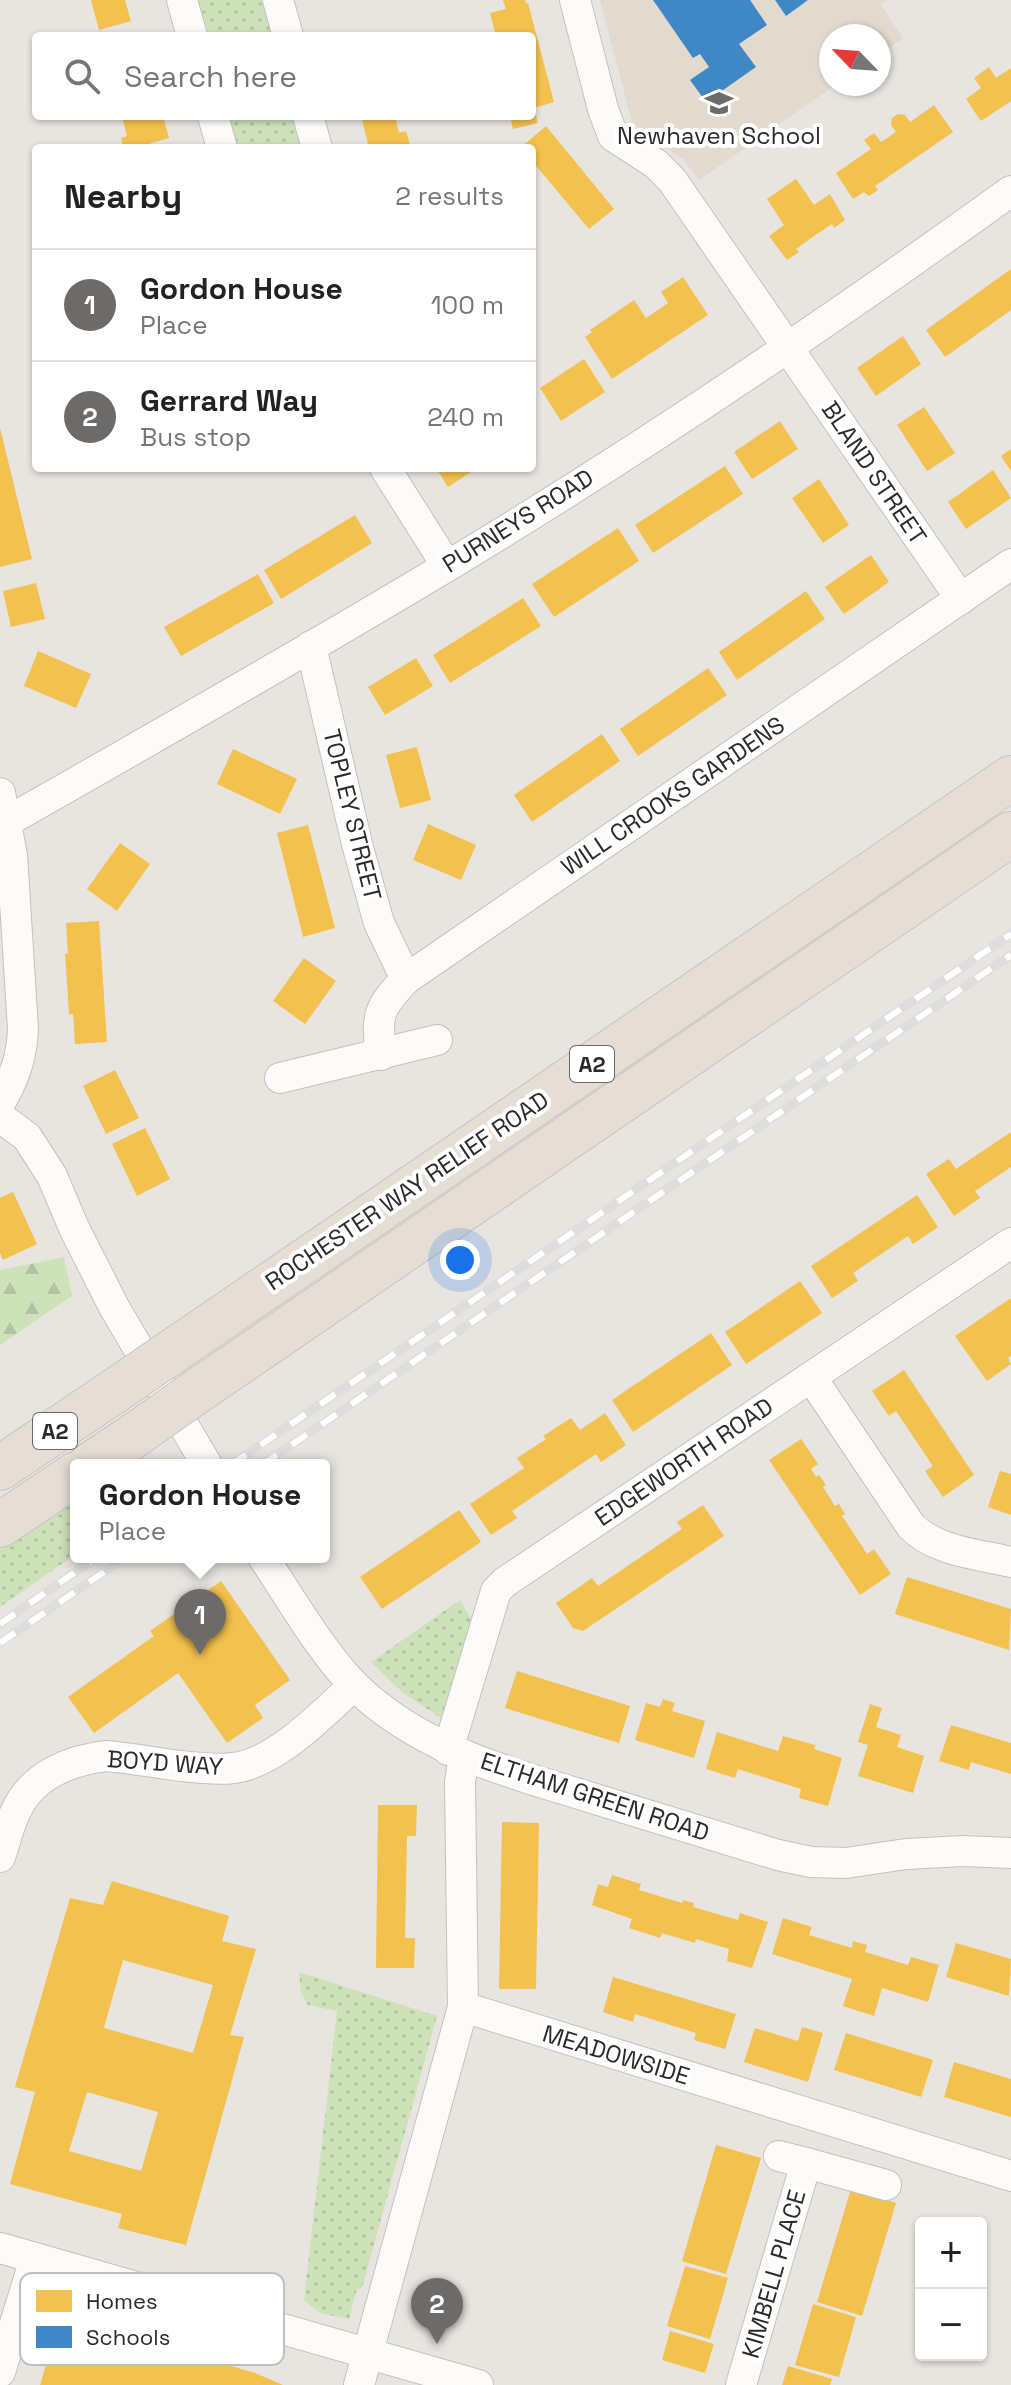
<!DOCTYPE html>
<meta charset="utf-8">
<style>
:root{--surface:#fff;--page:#f2f2f2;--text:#222;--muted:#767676;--line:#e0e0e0;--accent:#6c6b6a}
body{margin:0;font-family:"Space Grotesk",sans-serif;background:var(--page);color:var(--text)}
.controls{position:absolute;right:24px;bottom:24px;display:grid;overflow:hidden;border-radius:8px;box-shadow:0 2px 6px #0004}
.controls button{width:72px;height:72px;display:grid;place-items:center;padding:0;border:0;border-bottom:2px solid var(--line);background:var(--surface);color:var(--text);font:40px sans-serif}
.compass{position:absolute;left:819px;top:24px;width:72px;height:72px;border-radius:50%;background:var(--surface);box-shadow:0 2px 6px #0004;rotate:295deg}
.you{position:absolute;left:460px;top:1260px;width:28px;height:28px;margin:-20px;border:6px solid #fff;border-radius:50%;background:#1a73e8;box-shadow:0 0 0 12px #1a73e833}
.badge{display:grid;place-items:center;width:52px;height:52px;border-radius:50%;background:var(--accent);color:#fff;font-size:26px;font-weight:700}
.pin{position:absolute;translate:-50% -66px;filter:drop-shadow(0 2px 4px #0008)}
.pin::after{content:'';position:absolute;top:42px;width:28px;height:24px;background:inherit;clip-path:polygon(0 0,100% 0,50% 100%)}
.popup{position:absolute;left:70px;top:1459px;width:260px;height:104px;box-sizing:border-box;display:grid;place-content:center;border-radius:8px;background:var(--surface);filter:drop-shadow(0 2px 6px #0005);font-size:26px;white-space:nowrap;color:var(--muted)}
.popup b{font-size:30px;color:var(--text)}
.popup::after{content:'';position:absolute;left:50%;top:100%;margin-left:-16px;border:16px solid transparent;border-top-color:var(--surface)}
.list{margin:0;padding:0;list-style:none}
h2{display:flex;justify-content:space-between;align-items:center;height:104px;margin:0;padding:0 32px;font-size:34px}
h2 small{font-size:26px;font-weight:400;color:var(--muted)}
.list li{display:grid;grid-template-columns:52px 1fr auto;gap:24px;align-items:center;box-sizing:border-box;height:112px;padding:0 32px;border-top:2px solid var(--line)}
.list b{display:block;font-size:30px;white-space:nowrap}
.list p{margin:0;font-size:26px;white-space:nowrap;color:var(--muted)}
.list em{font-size:26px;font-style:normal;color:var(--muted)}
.icon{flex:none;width:44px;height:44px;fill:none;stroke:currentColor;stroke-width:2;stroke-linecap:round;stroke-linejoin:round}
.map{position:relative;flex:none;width:1011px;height:2385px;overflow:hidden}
.search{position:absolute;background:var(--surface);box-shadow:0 2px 6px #0004;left:32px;top:32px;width:504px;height:88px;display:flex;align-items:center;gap:20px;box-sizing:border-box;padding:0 28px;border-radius:8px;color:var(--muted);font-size:30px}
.panel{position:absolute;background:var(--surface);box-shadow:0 2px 6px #0004;left:32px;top:144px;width:504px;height:328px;border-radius:8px}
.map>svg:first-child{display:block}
.education{fill:#e3dacf}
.grass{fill:url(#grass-dots)}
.forest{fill:url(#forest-firs)}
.homes{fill:#f2c14e;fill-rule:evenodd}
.schools{fill:#3f88c5}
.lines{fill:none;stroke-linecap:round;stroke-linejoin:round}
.minor-casing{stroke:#c2c1c1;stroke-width:32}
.trunk-casing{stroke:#c4c3c1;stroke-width:46}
.minor{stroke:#fcfbfa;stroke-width:30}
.trunk{stroke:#e6ded4;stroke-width:44}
.rail-casing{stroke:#deddde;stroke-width:9}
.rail{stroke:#fff;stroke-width:6;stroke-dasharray:18;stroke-linecap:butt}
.trunk-bridge-casing{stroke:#c4c3c1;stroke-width:46;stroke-linecap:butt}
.trunk-bridge{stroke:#e6ded4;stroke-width:44}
.labels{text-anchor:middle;stroke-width:8;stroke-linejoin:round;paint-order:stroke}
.shield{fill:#fff;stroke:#6a6a6a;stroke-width:2}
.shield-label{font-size:22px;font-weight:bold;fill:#2a2a2a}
.poi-label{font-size:24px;fill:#2a2a2a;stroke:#fff}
.street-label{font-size:24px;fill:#2a2a2a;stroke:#fff}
.key{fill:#fff;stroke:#bfbfbf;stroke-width:2}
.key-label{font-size:22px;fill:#2a2a2a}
</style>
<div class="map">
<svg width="1011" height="2385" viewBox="0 0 1011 2385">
<defs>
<pattern id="grass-dots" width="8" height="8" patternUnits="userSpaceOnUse" patternTransform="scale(2)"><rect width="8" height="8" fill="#cee2ba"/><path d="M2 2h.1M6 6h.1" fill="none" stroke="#b1c2a0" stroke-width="1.8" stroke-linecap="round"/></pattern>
<pattern id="forest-firs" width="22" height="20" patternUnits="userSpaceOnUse" patternTransform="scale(2)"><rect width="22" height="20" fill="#cee2ba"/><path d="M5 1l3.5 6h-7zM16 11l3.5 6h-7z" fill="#b1c2a0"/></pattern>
</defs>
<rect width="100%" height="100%" fill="#e8e4e0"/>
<path class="education" d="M600,0H887L881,5L903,38L879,55V36H831V84H837L699,180L683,159L642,133L632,122Z"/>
<g class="grass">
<path d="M191,0H264L274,36H201Z"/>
<path d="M222,116H295L303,148H230Z"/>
<path d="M76,1498V1554L0,1607V1549Z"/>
<path d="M460,1600L472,1620L441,1718L403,1693L371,1662Z"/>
<path d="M299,1972L437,2016L362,2288L357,2289L349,2319L320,2313L304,2300L337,2011L308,2005L301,1993Z"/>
</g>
<path class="forest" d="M64,1257L72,1296L0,1345V1270Z"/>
<g class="homes">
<path d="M91,0H125L131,21L99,30Z"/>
<path d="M503,0H525L526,4L528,3L554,102L534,108L538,123L513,129L510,116H532V36H496L490,13L506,9Z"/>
<path d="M989,67L996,78L1011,68V101L981,121L966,99L981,88L974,78Z"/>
<path d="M934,105L953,132L875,186L878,190L869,196L864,192L853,199L836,173L871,149L864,140L874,133L881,142L896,132L891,125L892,118L898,114L905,115L910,122Z"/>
<path d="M122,116H163L169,138L134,148H123L121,138L127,136Z"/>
<path d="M361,116H406L396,120L399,133L406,131L411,148H369Z"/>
<path d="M546,126L614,209L589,229L532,161V148H520Z"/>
<path d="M796,179L814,205L830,194L845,220L834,228L832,224L814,236L796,249L799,252L787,260L769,236L784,225L767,199Z"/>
<path d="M1011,269V310L945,357L926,330Z"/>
<path d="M683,277L708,315L612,379L585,337L592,332L590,330L634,300L646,318L668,303L661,292Z"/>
<path d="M903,336L921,364L876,396L857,368Z"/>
<path d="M584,359L605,392L561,421L540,388Z"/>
<path d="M924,407L955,453L927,471L897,425Z"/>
<path d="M780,421L798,449L752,479L734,452Z"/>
<path d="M0,428L32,559L0,567Z"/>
<path d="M1011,449V471L1001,456Z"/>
<path d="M725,466L743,494L653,553L635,525Z"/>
<path d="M436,468H477L448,487Z"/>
<path d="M993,470L1011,498L966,529L948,502Z"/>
<path d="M819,479L849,525L823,543L792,498Z"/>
<path d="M355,515L372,543L281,599L264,570Z"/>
<path d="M618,528L639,561L554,617L532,584Z"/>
<path d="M871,555L889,582L844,614L825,587Z"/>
<path d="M258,574L274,603L181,656L164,627Z"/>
<path d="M36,583L45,619L11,627L3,591Z"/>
<path d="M806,591L825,619L737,680L719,652Z"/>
<path d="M523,598L541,626L450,683L433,655Z"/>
<path d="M38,651L91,674L76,708L24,686Z"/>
<path d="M416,658L433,686L385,715L368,687Z"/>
<path d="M708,668L727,695L638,756L620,729Z"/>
<path d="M602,734L620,761L532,822L514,795Z"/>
<path d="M417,747L431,800L400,808L386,755Z"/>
<path d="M233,749L297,779L280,814L217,784Z"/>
<path d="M428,824L476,845L461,880L413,860Z"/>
<path d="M308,825L335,928L303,937L277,833Z"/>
<path d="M120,843L150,864L117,911L87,889Z"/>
<path d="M99,921L107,1042L75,1044L73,1014H69L65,954L68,953L66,923Z"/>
<path d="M304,958L336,981L305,1024L273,1001Z"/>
<path d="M115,1070L139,1118L106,1134L83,1086Z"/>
<path d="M145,1128L170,1179L137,1196L112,1144Z"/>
<path d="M1011,1132V1167L975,1191L980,1198L954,1216L926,1174L949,1159L956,1169Z"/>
<path d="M13,1192L37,1244L3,1260L0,1253V1198Z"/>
<path d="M917,1195L938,1227L913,1244L908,1236L853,1273L858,1281L832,1298L811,1266Z"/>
<path d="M800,1281L822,1313L746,1364L725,1332Z"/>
<path d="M1011,1298V1356L1008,1358L1011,1364L987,1381L955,1336Z"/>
<path d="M711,1333L732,1365L633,1432L612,1400Z"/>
<path d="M904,1370L974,1475L943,1497L925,1471L933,1466L896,1411L889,1416L872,1391Z"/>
<path d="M605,1413L626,1445L601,1462L596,1454L512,1511L517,1518L491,1535L470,1504L524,1468L517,1458L546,1439L543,1436L571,1418L580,1430Z"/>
<path d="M801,1439L818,1464L811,1469L816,1477L819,1475L826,1485L823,1487L835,1506L839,1504L845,1514L842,1516L848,1525L867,1554L874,1549L891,1574L860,1595L769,1460Z"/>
<path d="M1000,1471L1011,1474V1515L988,1507Z"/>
<path d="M703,1505L724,1536L583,1631L573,1628L556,1603L592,1578L598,1586L682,1529L677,1522Z"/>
<path d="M459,1510L481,1542L382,1609L360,1577Z"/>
<path d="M907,1577L1011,1609L1009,1650L895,1614Z"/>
<path d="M221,1581L290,1680L255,1705L263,1718L227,1743L178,1673L94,1733L68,1697L154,1636L150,1631Z"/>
<path d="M517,1671L630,1706L619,1743L505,1708Z"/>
<path d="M663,1699L675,1703L672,1711L705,1721L694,1758L635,1740L646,1703L660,1707Z"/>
<path d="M870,1704L882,1708L876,1727L901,1735L897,1747L924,1756L913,1793L858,1776L868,1745L858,1742Z"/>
<path d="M951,1725L1011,1743V1774L971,1762L969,1770L939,1761Z"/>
<path d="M717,1732L778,1751L783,1736L815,1745L814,1749L842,1758L828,1806L799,1798L801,1789L738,1769L735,1778L706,1769Z"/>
<path d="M378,1805H417L416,1836H407L405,1938H415L414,1968H376Z"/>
<path d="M502,1822L539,1823L536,1989H499Z"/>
<path d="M612,1875L641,1884L639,1890L682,1903L683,1900L694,1903L693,1907L738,1920L740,1913L768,1922L752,1968L727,1961L729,1949L696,1939L695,1943L662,1933L660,1938L629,1928L632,1919L592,1905L598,1884L608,1887Z"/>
<path d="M112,1881L229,1916L222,1941L256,1949L230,2035L244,2037L186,2245L118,2228L122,2214L10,2184L35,2092L15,2087L70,1898L103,1905ZM123,1960L213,1985L193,2053L104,2028ZM87,2092L158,2112L141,2171L69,2151Z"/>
<path d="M783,1918L812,1927L809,1935L842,1945L852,1948L853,1941L867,1945L865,1952L908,1965L911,1957L939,1965L928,2002L882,1988L874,2016L843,2006L852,1979L772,1954Z"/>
<path d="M956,1943L1011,1959L1009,1996L946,1977Z"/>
<path d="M613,1977L736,2014L725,2049L694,2040L696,2033L635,2014L633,2022L603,2012Z"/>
<path d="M802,2027L823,2033L808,2082L744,2062L755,2028L798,2041Z"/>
<path d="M846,2033L933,2060L921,2097L834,2070Z"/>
<path d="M954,2062L1011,2079V2117L944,2097Z"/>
<path d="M716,2145L761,2158L726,2274L682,2261Z"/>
<path d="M851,2189L896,2203L862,2316L817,2302Z"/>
<path d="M685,2266L728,2278L710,2339L667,2326Z"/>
<path d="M813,2304L856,2317L839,2377L795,2365Z"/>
<path d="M69,2319L255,2373L283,2385H40L58,2324Z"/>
<path d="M670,2331L714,2344L705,2373L662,2360Z"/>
<path d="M788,2366L832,2379L830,2385H782Z"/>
</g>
<g class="schools">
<path d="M653,0H750L767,25L739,44L756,67L706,102L690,80L709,67L700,54L693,58Z"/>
<path d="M775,0H808L786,16Z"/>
</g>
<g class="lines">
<defs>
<g id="minor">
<path d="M182,0L192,36"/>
<path d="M278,0L288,36"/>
<path d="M575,0L603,109L613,136L656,164L672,180L961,599"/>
<path d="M213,116L222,148"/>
<path d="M308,116L317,148"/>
<path d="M385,468L447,566"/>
<path d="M311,646L357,844L379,923L406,979"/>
<path d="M0,793L12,855L23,1029C22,1057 14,1079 0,1103"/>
<path d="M6,822C154,738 301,654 446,567C640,450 828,323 1011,191"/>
<path d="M381,1055C376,1015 378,1008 406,979L1011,564"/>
<path d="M280,1078L437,1040"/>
<path d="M0,1117L27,1137L52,1176L74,1228L114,1307L207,1465"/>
<path d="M811,1377L911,1526C935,1551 977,1554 1011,1562"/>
<path d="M263,1557C289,1596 322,1653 354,1685C420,1750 506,1771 592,1798C654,1817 716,1836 778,1855L811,1862L846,1863L906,1854L963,1851L1011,1853"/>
<path d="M448,1750L496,1591L505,1582L1011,1243"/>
<path d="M464,1755L460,1782L463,2007L1011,2176"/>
<path d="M0,1857C6,1841 9,1823 17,1809C33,1775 71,1760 106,1756C143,1759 199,1772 234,1768C276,1763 324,1713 354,1685"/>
<path d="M806,2163L886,2185"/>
<path d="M0,2248L478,2385"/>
<path d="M0,2372L35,2259"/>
<path d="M359,2385L463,2007"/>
<path d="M741,2385L806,2163L779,2156"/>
</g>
<g id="trunk">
<path d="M173,1351L1011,778"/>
<path d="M196,1392L1011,834"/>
<path d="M90,1465L132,1437"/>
<path d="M0,1468L110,1394"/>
<path d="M0,1525L76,1474"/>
</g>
</defs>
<use href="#minor" class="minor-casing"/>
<use href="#trunk" class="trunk-casing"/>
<use href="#minor" class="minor"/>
<use href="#trunk" class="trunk"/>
<defs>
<g id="rail">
<path d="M231,1465L1011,934"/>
<path d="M262,1465L1011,955"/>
<path d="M0,1624L97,1557"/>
<path d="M0,1643L126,1557"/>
</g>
</defs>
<use href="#rail" class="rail-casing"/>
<use href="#rail" class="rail"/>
<defs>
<g id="trunk-bridge">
<path d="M110,1394L173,1351"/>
<path d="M132,1437L196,1392"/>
</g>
</defs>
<use href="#trunk-bridge" class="trunk-bridge-casing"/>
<use href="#trunk-bridge" class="trunk-bridge"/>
</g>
<defs>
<symbol id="school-bare" viewBox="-9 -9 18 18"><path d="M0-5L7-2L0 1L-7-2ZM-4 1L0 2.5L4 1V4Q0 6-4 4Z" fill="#6c6b6a" stroke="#fff" stroke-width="2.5" paint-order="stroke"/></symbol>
</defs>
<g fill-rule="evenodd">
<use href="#school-bare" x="699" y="83" width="40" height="40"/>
</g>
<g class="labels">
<g class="shield">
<rect x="570" y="1046" width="44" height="36" rx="6"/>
<rect x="33" y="1413" width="44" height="36" rx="6"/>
</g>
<g class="shield-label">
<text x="592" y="1072">A2</text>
<text x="55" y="1439">A2</text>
</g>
<g class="poi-label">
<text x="719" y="144">Newhaven School</text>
</g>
<g class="street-label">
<text transform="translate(874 473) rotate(56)" y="8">BLAND STREET</text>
<text transform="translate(518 521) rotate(-32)" y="8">PURNEYS ROAD</text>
<text transform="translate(673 796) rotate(-34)" y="8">WILL CROOKS GARDENS</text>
<text transform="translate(352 815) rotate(76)" y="8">TOPLEY STREET</text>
<text transform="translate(407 1191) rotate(-34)" y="8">ROCHESTER WAY RELIEF ROAD</text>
<text transform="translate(684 1462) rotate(-34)" y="8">EDGEWORTH ROAD</text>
<text transform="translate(165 1763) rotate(4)" y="8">BOYD WAY</text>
<text transform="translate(595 1797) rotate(18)" y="8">ELTHAM GREEN ROAD</text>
<text transform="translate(616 2055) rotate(17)" y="8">MEADOWSIDE</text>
<text transform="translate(774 2274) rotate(-74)" y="8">KIMBELL PLACE</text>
</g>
</g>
<rect x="20" y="2273" width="264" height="92" rx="12" class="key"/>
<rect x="36" y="2290" width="36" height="22" fill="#f2c14e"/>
<rect x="36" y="2326" width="36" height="22" fill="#3f88c5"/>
<g class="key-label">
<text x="86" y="2309">Homes</text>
<text x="86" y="2345">Schools</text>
</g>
</svg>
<div class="controls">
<button>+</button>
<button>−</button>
</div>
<svg class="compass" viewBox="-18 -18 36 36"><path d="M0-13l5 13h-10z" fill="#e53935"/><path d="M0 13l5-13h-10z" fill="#767676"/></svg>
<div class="you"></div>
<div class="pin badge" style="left:200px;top:1655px">1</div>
<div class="popup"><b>Gordon House</b>Place</div>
<div class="pin badge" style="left:437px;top:2344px">2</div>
<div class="search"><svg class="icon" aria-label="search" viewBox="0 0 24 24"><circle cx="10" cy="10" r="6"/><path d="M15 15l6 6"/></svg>Search here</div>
<section class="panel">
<h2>Nearby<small>2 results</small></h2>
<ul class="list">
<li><span class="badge">1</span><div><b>Gordon House</b><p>Place</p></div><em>100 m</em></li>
<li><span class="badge">2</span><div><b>Gerrard Way</b><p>Bus stop</p></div><em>240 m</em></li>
</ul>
</section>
</div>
